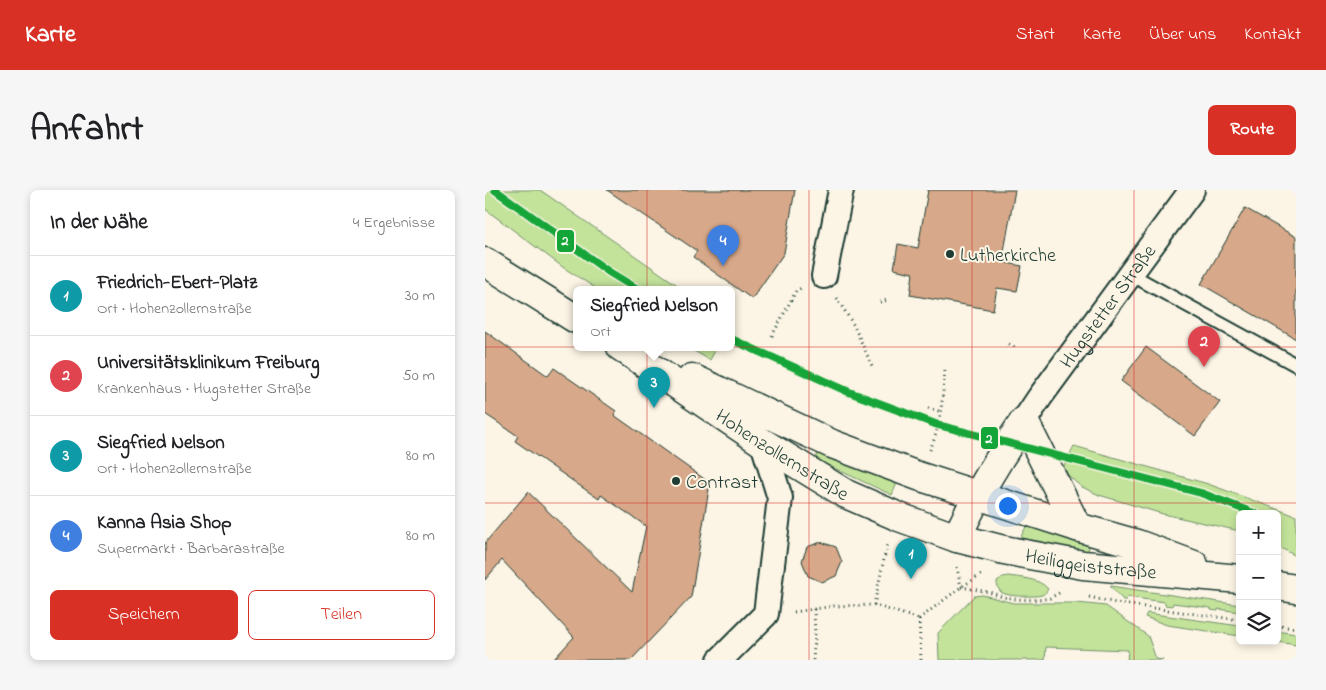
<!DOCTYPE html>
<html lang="de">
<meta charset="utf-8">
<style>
:root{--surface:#fff;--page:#f6f6f6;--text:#202124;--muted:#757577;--line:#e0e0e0;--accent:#d93025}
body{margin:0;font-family:"Indie Flower",sans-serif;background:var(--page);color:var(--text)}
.controls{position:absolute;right:15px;bottom:15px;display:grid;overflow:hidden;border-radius:8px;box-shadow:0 2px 8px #0003}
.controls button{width:45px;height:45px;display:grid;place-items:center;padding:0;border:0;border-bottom:1px solid var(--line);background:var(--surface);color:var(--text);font:25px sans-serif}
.you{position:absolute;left:522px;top:315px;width:18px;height:18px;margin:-12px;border:4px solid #fff;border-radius:50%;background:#1a73e8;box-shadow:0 0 0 8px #1a73e833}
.badge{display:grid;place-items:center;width:32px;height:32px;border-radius:50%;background:var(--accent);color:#fff;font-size:16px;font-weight:700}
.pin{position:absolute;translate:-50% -41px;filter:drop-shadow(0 1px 2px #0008)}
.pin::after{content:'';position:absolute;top:26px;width:18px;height:15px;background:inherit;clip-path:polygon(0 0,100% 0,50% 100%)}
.popup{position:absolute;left:88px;top:96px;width:162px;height:65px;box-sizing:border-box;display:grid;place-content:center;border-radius:8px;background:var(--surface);filter:drop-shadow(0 1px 4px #0005);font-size:16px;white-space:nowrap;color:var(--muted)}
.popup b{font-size:19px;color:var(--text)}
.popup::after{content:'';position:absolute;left:50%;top:100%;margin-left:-10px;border:10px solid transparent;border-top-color:var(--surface)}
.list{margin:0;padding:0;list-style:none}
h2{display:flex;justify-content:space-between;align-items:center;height:65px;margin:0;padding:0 20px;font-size:21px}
h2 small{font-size:16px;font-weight:400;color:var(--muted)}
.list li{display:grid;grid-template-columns:32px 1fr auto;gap:15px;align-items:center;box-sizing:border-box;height:80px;padding:0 20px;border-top:1px solid var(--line)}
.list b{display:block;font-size:19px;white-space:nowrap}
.list p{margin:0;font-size:16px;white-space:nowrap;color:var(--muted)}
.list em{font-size:16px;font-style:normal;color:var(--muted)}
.actions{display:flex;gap:10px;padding:15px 20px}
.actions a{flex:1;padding:11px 0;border:1px solid var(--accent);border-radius:8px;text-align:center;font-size:18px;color:var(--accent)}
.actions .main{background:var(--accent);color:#fff}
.icon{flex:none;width:28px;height:28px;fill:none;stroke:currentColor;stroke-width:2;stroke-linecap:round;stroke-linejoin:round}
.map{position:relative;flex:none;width:811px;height:470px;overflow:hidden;border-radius:8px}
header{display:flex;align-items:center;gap:30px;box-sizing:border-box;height:70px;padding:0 25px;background:var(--accent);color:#fff}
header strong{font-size:24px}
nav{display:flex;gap:28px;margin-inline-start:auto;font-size:18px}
.intro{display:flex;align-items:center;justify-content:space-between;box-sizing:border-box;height:120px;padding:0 30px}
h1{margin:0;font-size:35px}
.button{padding:12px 22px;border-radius:8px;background:var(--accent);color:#fff;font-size:18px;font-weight:700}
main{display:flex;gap:30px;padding:0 30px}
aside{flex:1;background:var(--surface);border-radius:8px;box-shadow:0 2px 8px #0003}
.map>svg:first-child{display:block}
.green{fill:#c3e39b;stroke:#719068}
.building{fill:#d7a889;stroke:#1f3d34}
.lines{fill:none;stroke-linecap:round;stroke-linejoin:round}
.service-casing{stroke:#1f3d34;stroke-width:16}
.minor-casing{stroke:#1f3d34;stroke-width:28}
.secondary-casing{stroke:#1f3d34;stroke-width:31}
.path{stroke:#1f3d34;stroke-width:3;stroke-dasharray:1 4;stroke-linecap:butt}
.service{stroke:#fcf5e5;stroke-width:12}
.minor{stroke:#fcf5e5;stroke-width:24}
.secondary{stroke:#fcf5e5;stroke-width:28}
.tram-1-casing{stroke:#fcf5e5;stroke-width:11}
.tram-1{stroke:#13a538;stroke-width:8}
.grid{fill:none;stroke:#d62828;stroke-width:1;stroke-opacity:0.55}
.poi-dot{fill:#1f3d34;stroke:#fcf5e5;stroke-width:2}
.labels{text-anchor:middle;stroke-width:4;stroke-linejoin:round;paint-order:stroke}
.poi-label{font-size:20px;fill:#1f3d34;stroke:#fcf5e5;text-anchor:start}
.street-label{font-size:20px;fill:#1f3d34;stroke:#fcf5e5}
.line-badge{stroke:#fcf5e5;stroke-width:2}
.badge-label{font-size:14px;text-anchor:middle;font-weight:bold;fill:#fff}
</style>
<header>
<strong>Karte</strong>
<nav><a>Start</a><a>Karte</a><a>Über uns</a><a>Kontakt</a></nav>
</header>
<div class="intro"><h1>Anfahrt</h1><a class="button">Route</a></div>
<main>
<aside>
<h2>In der Nähe<small>4 Ergebnisse</small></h2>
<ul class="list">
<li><span class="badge" style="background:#0f9aa8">1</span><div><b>Friedrich-Ebert-Platz</b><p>Ort · Hohenzollernstraße</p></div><em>30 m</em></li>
<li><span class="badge" style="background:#e0444e">2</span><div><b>Universitätsklinikum Freiburg</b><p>Krankenhaus · Hugstetter Straße</p></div><em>50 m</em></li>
<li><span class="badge" style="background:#0f9aa8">3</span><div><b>Siegfried Nelson</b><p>Ort · Hohenzollernstraße</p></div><em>80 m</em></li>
<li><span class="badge" style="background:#3f7fe0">4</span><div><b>Kanna Asia Shop</b><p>Supermarkt · Barbarastraße</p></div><em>80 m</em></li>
</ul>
<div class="actions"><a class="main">Speichern</a><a>Teilen</a></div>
</aside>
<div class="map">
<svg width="811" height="470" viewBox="0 0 811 470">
<rect width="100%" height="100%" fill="#fcf5e5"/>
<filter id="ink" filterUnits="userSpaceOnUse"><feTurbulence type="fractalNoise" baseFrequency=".02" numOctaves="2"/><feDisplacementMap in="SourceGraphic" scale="10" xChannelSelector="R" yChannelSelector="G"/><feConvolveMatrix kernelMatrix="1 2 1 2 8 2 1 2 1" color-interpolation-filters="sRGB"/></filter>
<g filter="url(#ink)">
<g class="green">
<path d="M0,0H55L198,99H112L79,78L0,19Z"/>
<path d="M202,157H232L225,170Z"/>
<path d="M589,256L723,294L811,326V366L792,356V324H755V341L678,324L614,305L595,296L577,280Z"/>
<path d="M333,263H337L412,293L407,305L334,271L331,268Z"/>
<path d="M542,335L604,356L603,365L533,352Z"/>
<path d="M523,386C536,388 554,388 563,399C561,402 561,403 557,405C550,407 522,407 516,402C513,399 512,396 512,391L518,387Z"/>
<path d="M625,396L755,415V422L733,419V421L726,420V418L688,413L687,416L680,415V412L642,407L641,410H638Z"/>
<path d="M498,405L528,413H592L621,416L663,446L671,469L678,470H642L643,460L561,457L560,470H454L453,443L489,406Z"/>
<path d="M662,423L755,436V446L682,435L660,427Z"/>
<path d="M792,441L811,444V455L787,451H792Z"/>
</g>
<g class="building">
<path d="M122,0H310L299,63L267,109L208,67L212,61Z"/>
<path d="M443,0H530L517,72L537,76L532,101L512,98L508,120L425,105L428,83L409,79L413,54L433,58Z"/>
<path d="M760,18L811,47V149L716,94Z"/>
<path d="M0,141L63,186L69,178L131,221L129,225L225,293L206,407L146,470H68L89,447L17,370L0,390V353L43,302L147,402L161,336L116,305L114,309L30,251L33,246L0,224Z"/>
<path d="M661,157L735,212L710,246L636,191Z"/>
<path d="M336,352L351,357L357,372L351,386L337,392L323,386L317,371L322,357Z"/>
</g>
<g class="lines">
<defs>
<path id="service" d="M645,84L811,175"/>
<g id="minor">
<path d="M339,86L356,0"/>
<path id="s1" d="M539,231L555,207L707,0"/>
<path d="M235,470L281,424L295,308L278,253"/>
</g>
<g id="secondary">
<path d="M0,72L91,129"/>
<path id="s2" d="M136,157L278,253L361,304L414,327L472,348L519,360L598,375L755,389"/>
<path d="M207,188L347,254L433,286L592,337L652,354L709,375"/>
<path d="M472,348C490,306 514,268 539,231L592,337"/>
<path d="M792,396L811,399"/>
</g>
</defs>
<use href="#service" class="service-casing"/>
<use href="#minor" class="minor-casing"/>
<use href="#secondary" class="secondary-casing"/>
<g class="path">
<path d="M352,108L369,136L388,178"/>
<path d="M395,112L403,110"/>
<path d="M287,146L311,101L316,98"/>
<path d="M524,154L532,158"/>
<path d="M443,218L457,222"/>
<path d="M445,260C457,232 457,209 460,179"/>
<path d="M472,377L476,397"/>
<path d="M476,397L504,402L518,407L531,409L553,410L565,408L576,402"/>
<path d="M604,407L631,413L755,430"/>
<path d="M389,415L402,355"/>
<path d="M309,422L349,416L389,415L434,429"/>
<path d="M434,429L476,397L496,385"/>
<path d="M434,429L436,470"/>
<path d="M792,436L811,438"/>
<path d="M328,470L330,446L329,419"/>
</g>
<use href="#service" class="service"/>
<use href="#minor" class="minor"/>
<use href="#secondary" class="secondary"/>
<defs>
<g id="tram-1">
<path d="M10,0L124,82L152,99"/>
<path d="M246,149L364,202L453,235L716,303L771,324"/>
</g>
</defs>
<use href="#tram-1" class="tram-1-casing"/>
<use href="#tram-1" class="tram-1"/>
</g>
</g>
<path class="grid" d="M162,0V470M324,0V470M487,0V470M649,0V470M0,157H811M0,313H811"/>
<g class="poi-dot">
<circle cx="465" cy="64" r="5"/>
<circle cx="191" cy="291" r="5"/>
</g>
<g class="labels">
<g class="poi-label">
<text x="475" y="71">Lutherkirche</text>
<text x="201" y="298">Contrast</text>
</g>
<g class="street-label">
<text dy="7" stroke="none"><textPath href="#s1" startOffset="142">Hugstetter Straße</textPath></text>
<text dy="7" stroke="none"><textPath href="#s2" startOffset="194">Hohenzollernstraße</textPath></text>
<text dy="7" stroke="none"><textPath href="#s2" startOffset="525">Heiliggeiststraße</textPath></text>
</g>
</g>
<g class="line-badge">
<rect x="71" y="39" width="19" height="24" rx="5" fill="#13a538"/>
<rect x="495" y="236" width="19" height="24" rx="5" fill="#13a538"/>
</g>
<g class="badge-label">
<text x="80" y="55">2</text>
<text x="504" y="253">2</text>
</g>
</svg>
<div class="controls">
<button>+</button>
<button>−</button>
<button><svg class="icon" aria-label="layers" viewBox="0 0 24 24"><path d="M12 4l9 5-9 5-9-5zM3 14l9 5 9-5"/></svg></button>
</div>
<div class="you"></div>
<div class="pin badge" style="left:426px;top:389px;background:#0f9aa8">1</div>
<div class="pin badge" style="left:719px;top:177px;background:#e0444e">2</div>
<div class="pin badge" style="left:169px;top:218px;background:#0f9aa8">3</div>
<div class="popup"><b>Siegfried Nelson</b>Ort</div>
<div class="pin badge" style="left:238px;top:76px;background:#3f7fe0">4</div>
</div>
</main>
